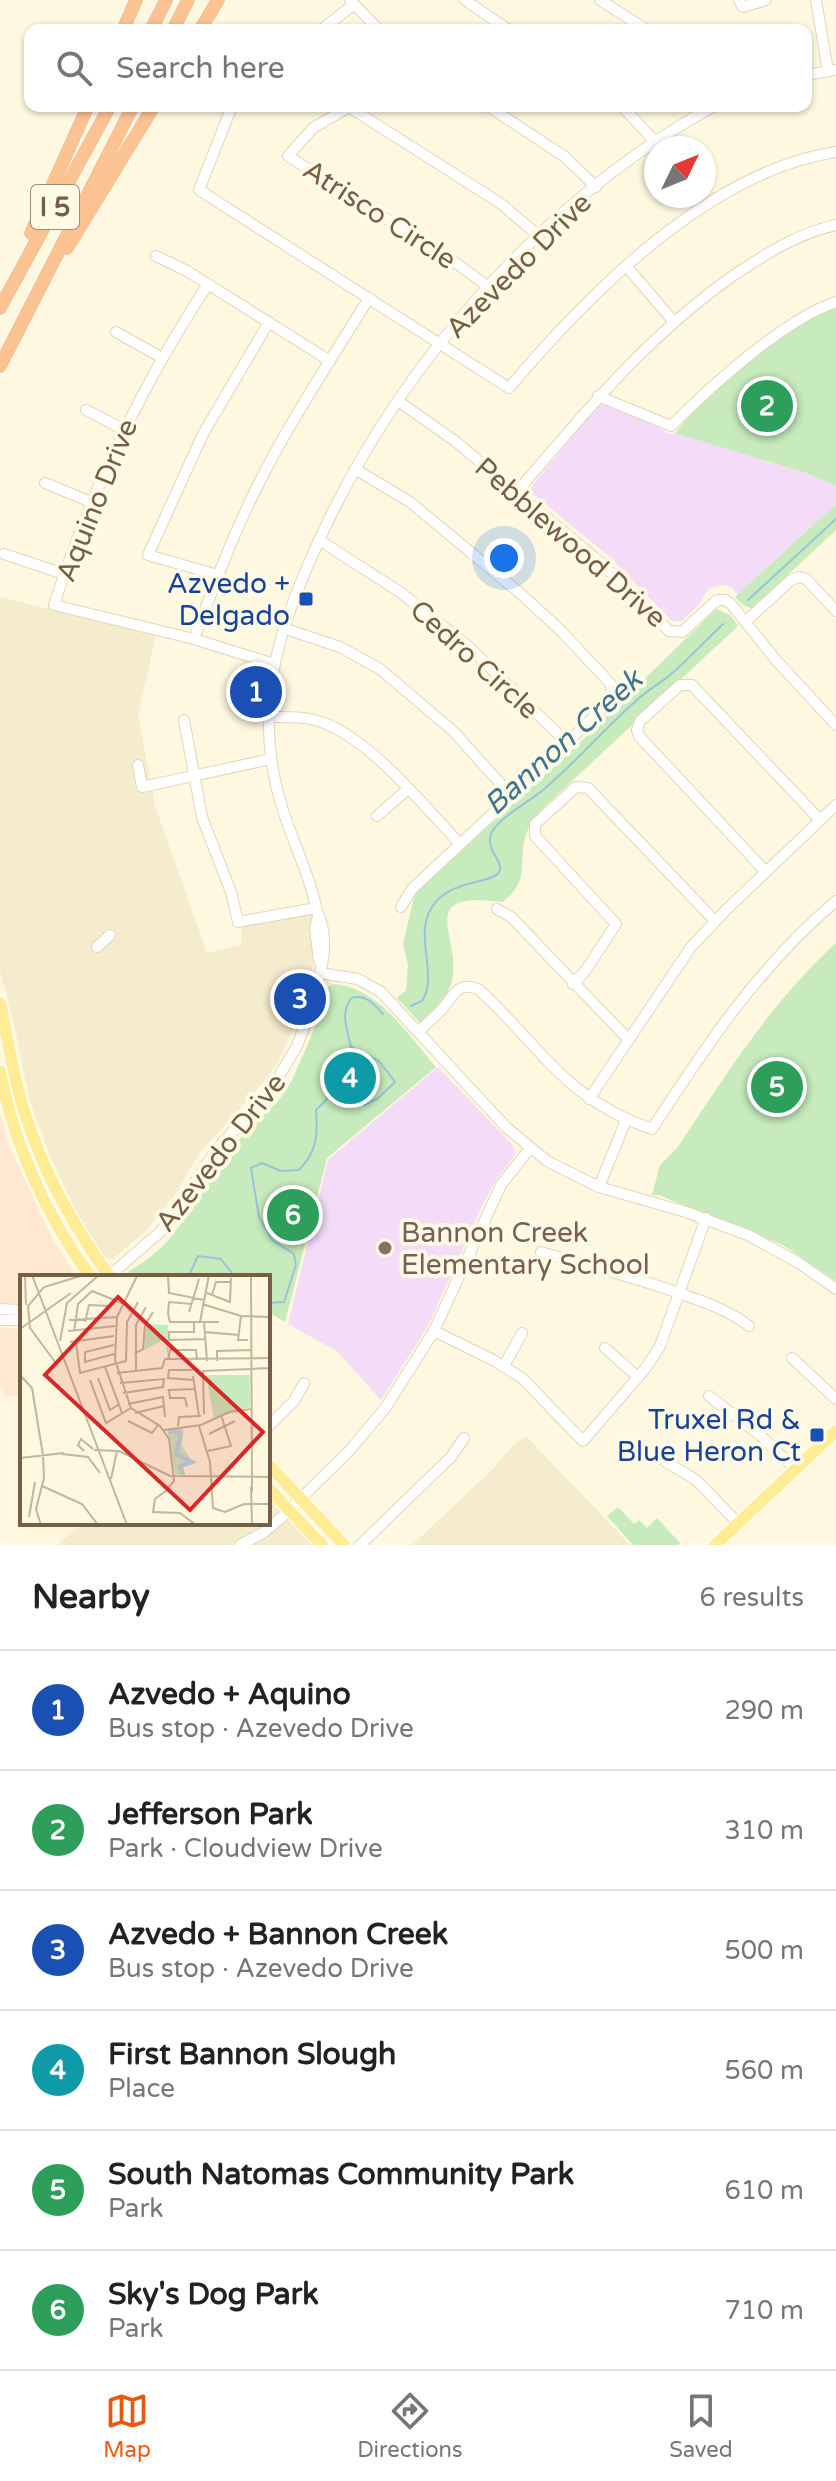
<!DOCTYPE html>
<meta charset="utf-8">
<style>
:root{--surface:#fff;--page:#f6f6f6;--text:#222;--muted:#767676;--line:#e0e0e0;--accent:#ea580c}
body{margin:0;font-family:"Varela Round",sans-serif;background:var(--page);color:var(--text)}
.compass{position:absolute;left:644px;top:136px;width:72px;height:72px;border-radius:50%;background:var(--surface);box-shadow:0 2px 6px #0004;rotate:47deg}
.you{position:absolute;left:504px;top:558px;width:28px;height:28px;margin:-20px;border:6px solid #fff;border-radius:50%;background:#1a73e8;box-shadow:0 0 0 12px #1a73e833}
.badge{display:grid;place-items:center;width:52px;height:52px;border-radius:50%;background:var(--accent);color:#fff;font-size:26px;font-weight:700}
.pin{position:absolute;translate:-50% -50%;border:4px solid #fff;box-shadow:0 2px 8px #0006}
.list{margin:0;padding:0;list-style:none}
h2{display:flex;justify-content:space-between;align-items:center;height:104px;margin:0;padding:0 32px;font-size:34px}
h2 small{font-size:26px;font-weight:400;color:var(--muted)}
.list li{display:grid;grid-template-columns:52px 1fr auto;gap:24px;align-items:center;box-sizing:border-box;height:120px;padding:0 32px;border-top:2px solid var(--line)}
.list b{display:block;font-size:30px;white-space:nowrap}
.list p{margin:0;font-size:26px;white-space:nowrap;color:var(--muted)}
.list em{font-size:26px;font-style:normal;color:var(--muted)}
.icon{flex:none;width:44px;height:44px;fill:none;stroke:currentColor;stroke-width:2;stroke-linecap:round;stroke-linejoin:round}
.map{position:relative;flex:none;width:836px;height:1545px;overflow:hidden}
.search{position:absolute;background:var(--surface);box-shadow:0 2px 6px #0004;left:24px;right:24px;top:24px;height:88px;display:flex;align-items:center;gap:20px;box-sizing:border-box;padding:0 28px;border-radius:16px;color:var(--muted);font-size:30px}
.sheet{height:824px;background:var(--surface)}
nav{display:flex;justify-content:space-around;align-items:center;box-sizing:border-box;height:112px;border-top:2px solid var(--line);background:var(--surface);font-size:22px;color:var(--muted)}
nav a{display:grid;justify-items:center;gap:4px}
nav .on{color:var(--accent)}
.map>svg:first-child{display:block}
.residential{fill:#f5ebcd}
.commercial{fill:#ffe8d2}
.education{fill:#f4dcf9}
.green{fill:#c7ebbd}
.lines{fill:none;stroke-linecap:round;stroke-linejoin:round}
.stream{stroke:#99c3da;stroke-width:2}
.minor-casing{stroke:#e2d5bb;stroke-width:12}
.major-casing{stroke:#fff;stroke-width:14}
.highway-casing{stroke:#fff;stroke-width:16}
.minor{stroke:#fff;stroke-width:10}
.major{stroke:#ffec94;stroke-width:12}
.highway{stroke:#fbc292;stroke-width:14}
.transit-dot{fill:#1a4fb4;stroke:#fffae6;stroke-width:3}
.education-dot{fill:#8d6e63;stroke:#fffae6;stroke-width:3}
.labels{text-anchor:middle;stroke-width:8;stroke-linejoin:round;paint-order:stroke}
.shield{fill:#fffae6;stroke:#9e8e76;stroke-width:2}
.shield-label{font-size:26px;font-weight:bold;fill:#756046}
.street-label{font-size:28px;fill:#756046;stroke:#fffae6}
.transit-label{font-size:28px;fill:#164399;stroke:#fffae6;text-anchor:end}
.education-label{font-size:28px;fill:#785e54;stroke:#fffae6;text-anchor:start}
.water-label{font-size:30px;font-style:italic;fill:#417491;stroke:#fffae6}
.inset-river{fill:none;stroke:#b3d5e7;stroke-width:4}
.inset-road{fill:none;stroke:#c3b69d;stroke-width:2}
.view{fill:#d62828;fill-opacity:0.15;stroke:#d62828;stroke-width:4}
.inset-edge{fill:none;stroke:#756046;stroke-width:4}
</style>
<div class="map">
<svg width="836" height="1545" viewBox="0 0 836 1545">
<rect width="100%" height="100%" fill="#fdf8df"/>
<g class="residential">
<path d="M0,597L156,635L138,715L155,806L207,953L241,945L242,926L312,914L313,965L298,1018L278,1062L266,1079L198,1155L178,1190L146,1231L113,1259L103,1258L78,1215L49,1154L29,1098L13,1019L0,971Z"/>
<path d="M526,1436L630,1545H412L490,1472L514,1444Z"/>
<path d="M268,1496L313,1545H57L83,1523H268Z"/>
</g>
<g class="commercial">
<path d="M0,1115L10,1148L53,1240L76,1276L22,1277V1303H0Z"/>
<path d="M0,1327L22,1329V1396H4L3,1385L0,1387Z"/>
</g>
<g class="education">
<path d="M604,404L653,424L669,434H680L809,474L836,486V504L738,594L731,587L723,585L709,588L700,603L682,621H672L611,558L532,493L531,487L597,406Z"/>
<path d="M438,1067L512,1144L516,1154L496,1180L481,1208L428,1326L381,1400L338,1352L288,1324L328,1160Z"/>
</g>
<g class="green">
<path d="M834,307L836,308V486L809,474L675,433C716,383 773,334 834,307Z"/>
<path d="M836,504V530L752,608C744,607 740,603 735,597L738,594Z"/>
<path d="M716,609L730,615L738,626L541,810C536,817 530,825 527,832C516,860 533,880 502,902C410,890 465,939 451,984C446,999 431,1013 421,1024L397,998L406,990L408,965L403,944L415,893L567,755Z"/>
<path d="M836,943V1281L783,1245L659,1195H652L660,1165L677,1148C726,1075 771,1002 836,943Z"/>
<path d="M334,984C378,987 408,1035 436,1067L327,1158L285,1322L268,1312V1277H126L128,1272L148,1259L165,1244L190,1213L229,1149L279,1100L292,1080L317,1023L327,987Z"/>
<path d="M618,1507L634,1524L639,1520L647,1528L657,1518L680,1543L678,1545H633L607,1516Z"/>
</g>
<g class="lines">
<g class="stream">
<path d="M748,600L836,519"/>
<path d="M411,1006L422,1001C439,975 413,936 432,907C449,879 493,884 499,872C505,861 483,849 492,832C499,818 530,801 543,790C576,762 604,729 636,701C646,691 659,684 670,675C688,660 705,641 723,624"/>
<path d="M188,1277L198,1256L221,1259L235,1277"/>
<path d="M268,1303L284,1302L296,1265L294,1254L272,1240L259,1217L251,1168L262,1163L281,1171L299,1170C317,1152 318,1134 316,1110L331,1095L365,1105L377,1099L395,1082L379,1061L351,1047C347,1029 340,1014 351,998C366,994 373,1003 383,1014"/>
</g>
<defs>
<g id="minor">
<path d="M350,0L379,30"/>
<path d="M465,0L509,30"/>
<path d="M600,0L647,30"/>
<path d="M739,0L743,7L766,0"/>
<path d="M816,0L828,71"/>
<path d="M321,30L353,5"/>
<path d="M806,75L836,70"/>
<path d="M232,106L199,190L509,388C589,293 709,171 836,152"/>
<path d="M488,106L565,157L596,187"/>
<path d="M622,106L656,143"/>
<path d="M156,256L187,271L330,361"/>
<path d="M627,267L674,322"/>
<path d="M208,284C142,385 91,490 54,605L194,639L274,664"/>
<path d="M489,287L453,261L288,156L313,128L349,107L500,203L539,236"/>
<path d="M116,332L162,358"/>
<path d="M598,396L671,426C711,386 783,320 836,302"/>
<path d="M398,401L455,441L601,563L669,631L682,632L717,600H725L731,604L775,659L836,725"/>
<path d="M86,410L123,429"/>
<path d="M45,483L91,502"/>
<path d="M516,493C584,413 650,333 737,273C769,252 799,233 836,225"/>
<path d="M319,540L400,592L469,647L561,737L574,736L612,699L611,684L559,629L521,594L410,502L355,469"/>
<path d="M4,554L64,574"/>
<path d="M218,575L148,555L203,434L269,322"/>
<path d="M746,621L791,580L799,577L806,579L836,611"/>
<path d="M283,628L340,647L380,669L453,731L507,791L505,802L412,889L401,907"/>
<path d="M194,639C214,585 234,532 260,481C292,418 332,358 369,298"/>
<path d="M269,717C288,717 306,716 324,723C372,741 425,807 460,844"/>
<path d="M184,720L202,817L231,892L238,922L316,908"/>
<path d="M138,765L142,787L271,759"/>
<path d="M377,816L408,789"/>
<path d="M766,872L639,736L637,730L640,721L680,685H692L820,820"/>
<path d="M497,909L511,917L628,1039"/>
<path d="M318,915L315,928L319,961"/>
<path d="M97,947L110,935"/>
<path d="M320,973L358,979L381,992L507,1128L547,1161L599,1187L686,1212L748,1235L799,1263L836,1289"/>
<path d="M573,984L586,970L616,924L535,836V824L576,787L588,788L715,921"/>
<path d="M310,1011C307,996 314,990 318,977C324,963 325,945 323,930C322,922 318,915 316,907C309,873 293,843 283,810C273,779 268,747 269,715C270,655 292,601 316,547C395,370 542,200 714,106"/>
<path d="M418,1032C426,1024 435,1017 442,1009C454,996 457,981 478,989C541,1046 564,1099 652,1129C706,1046 759,966 836,901"/>
<path d="M589,1099L691,947L727,909L836,805"/>
<path d="M599,1187L626,1120"/>
<path d="M541,1252C590,1266 639,1278 687,1296C708,1303 732,1312 749,1326"/>
<path d="M108,1277L159,1233L178,1209L216,1150L272,1088L297,1046L310,1011L318,1003L321,988L317,981"/>
<path d="M0,1309L22,1310"/>
<path d="M0,1320H22"/>
<path d="M434,1331L493,1360L522,1378L583,1441L645,1369L660,1346L706,1218"/>
<path d="M605,1348L638,1377"/>
<path d="M792,1358L836,1399"/>
<path d="M504,1366L522,1333"/>
<path d="M709,1396L760,1435L795,1469"/>
<path d="M268,1427L294,1401L304,1383"/>
<path d="M655,1455L696,1480L738,1523"/>
<path d="M240,1545L263,1533L281,1518L350,1450L386,1407L434,1331L501,1185L530,1148"/>
<path d="M360,1545L451,1457L464,1438"/>
</g>
<g id="major">
<path d="M0,1003C7,1035 12,1069 21,1100C39,1165 71,1223 110,1277"/>
<path d="M0,1071C13,1143 47,1218 91,1277"/>
<path d="M268,1464L344,1545"/>
<path d="M268,1488L322,1545"/>
<path d="M715,1545L836,1431"/>
</g>
<g id="highway">
<path d="M123,30L136,0"/>
<path d="M151,30L166,0"/>
<path d="M173,30L188,0"/>
<path d="M200,30L218,0"/>
<path d="M31,233L88,106"/>
<path d="M67,248L154,106"/>
<path d="M0,308L110,106"/>
<path d="M0,366L133,106"/>
</g>
</defs>
<use href="#minor" class="minor-casing"/>
<use href="#major" class="major-casing"/>
<use href="#highway" class="highway-casing"/>
<use href="#minor" class="minor"/>
<use href="#major" class="major"/>
<use href="#highway" class="highway"/>
</g>
<g class="transit-dot">
<rect x="298" y="591" width="16" height="16" rx="4"/>
<rect x="809" y="1427" width="16" height="16" rx="4"/>
</g>
<circle class="education-dot" cx="385" cy="1248" r="8"/>
<g class="labels">
<rect class="shield" x="31" y="185" width="48" height="44" rx="6"/>
<g class="shield-label">
<text x="55" y="216">I 5</text>
</g>
<g class="street-label">
<text transform="translate(380 214) rotate(33)" y="10">Atrisco Circle</text>
<text transform="translate(518 265) rotate(-45)" y="10">Azevedo Drive</text>
<text transform="translate(96 500) rotate(-68)" y="10">Aquino Drive</text>
<text transform="translate(571 542) rotate(41)" y="10">Pebblewood Drive</text>
<text transform="translate(475 659) rotate(42)" y="10">Cedro Circle</text>
<text transform="translate(220 1152) rotate(-52)" y="10">Azevedo Drive</text>
</g>
<g class="transit-label">
<text x="290" y="593">Azvedo +<tspan x="290" dy="32">Delgado</tspan></text>
<text x="801" y="1429">Truxel Rd &amp;<tspan x="801" dy="32">Blue Heron Ct</tspan></text>
</g>
<g class="education-label">
<text x="401" y="1242">Bannon Creek<tspan x="401" dy="32">Elementary School</tspan></text>
</g>
<g class="water-label">
<text transform="translate(563 742) rotate(-42)" y="10">Bannon Creek</text>
</g>
</g>
<g transform="translate(20 1275)">
<rect width="250" height="250" fill="#fdf8df"/>
<path d="M126,49L148,50V83L145,64L124,75ZM186,100H230V132L194,144ZM163,153L162,171L174,189L163,192L166,201L155,199L147,154Z" fill="#c7ebbd"/>
<path class="inset-river" d="M149,156L161,158L156,179L172,187L160,191L163,199"/>
<path class="inset-road" d="M5,0L6,30M12,0L107,250M148,0L149,18L184,25M231,0L232,217M117,1L97,42L95,85L111,133L140,151L149,164L154,206L145,217M187,18L210,27L211,3M192,20L196,7H211M182,29L221,41L250,42M169,37L179,4M148,39L150,47H199M148,39L149,27L172,29M221,41L218,65H228M49,45L97,42M65,47L69,30L90,31L95,23M174,47V57H149V65L186,64M180,47L189,0M184,47L187,86M0,54L51,18M48,56L95,51M54,57L58,29L72,16L104,29M184,57L219,60M40,66L47,28L79,0M50,67L94,61M56,67L60,98L106,86L107,47L118,27M94,70L65,77V87L94,79M114,79L123,74L125,50L133,37M148,85L150,75H176L177,85M197,86V76L232,75M38,91L10,53L8,31L24,12L64,0M85,92L102,138M116,95V50L126,32M173,95H149L148,103L173,105M97,98L142,93L145,84L250,83M0,100L12,113L23,180L24,203L16,234L21,250M173,101L179,141M78,103L90,135L98,130M70,105L86,148L111,133M100,108L144,104L143,112L103,118M108,129L143,122L145,142M167,132L165,123H150L149,115L174,114M115,138L144,131M184,139L183,96L250,93M108,146L132,158L138,150M158,151L159,142L181,141M179,151L190,187L193,233L205,237L224,229H250M144,155L181,150L209,137L232,134M189,159L215,146M74,175L99,176L150,201L250,202M64,176L58,170L61,164L73,174M188,176L211,171L201,140M42,179L68,182L80,198M0,183L44,178M91,204L97,176M22,211L62,229L78,250M231,212L232,250M147,215L135,224L133,237L160,238L176,250M250,223V249M9,242L15,207"/>
<path class="view" d="M98,22L243,157L170,235L25,100Z"/>
<rect width="250" height="250" class="inset-edge"/>
</g>
</svg>
<svg class="compass" viewBox="-18 -18 36 36"><path d="M0-13l5 13h-10z" fill="#e53935"/><path d="M0 13l5-13h-10z" fill="#767676"/></svg>
<div class="you"></div>
<div class="pin badge" style="left:256px;top:692px;background:#1a4fb4">1</div>
<div class="pin badge" style="left:767px;top:406px;background:#2e9e5b">2</div>
<div class="pin badge" style="left:300px;top:999px;background:#1a4fb4">3</div>
<div class="pin badge" style="left:350px;top:1078px;background:#0f9aa8">4</div>
<div class="pin badge" style="left:777px;top:1087px;background:#2e9e5b">5</div>
<div class="pin badge" style="left:293px;top:1215px;background:#2e9e5b">6</div>
<div class="search"><svg class="icon" aria-label="search" viewBox="0 0 24 24"><circle cx="10" cy="10" r="6"/><path d="M15 15l6 6"/></svg>Search here</div>
</div>
<section class="sheet">
<h2>Nearby<small>6 results</small></h2>
<ul class="list">
<li><span class="badge" style="background:#1a4fb4">1</span><div><b>Azvedo + Aquino</b><p>Bus stop · Azevedo Drive</p></div><em>290 m</em></li>
<li><span class="badge" style="background:#2e9e5b">2</span><div><b>Jefferson Park</b><p>Park · Cloudview Drive</p></div><em>310 m</em></li>
<li><span class="badge" style="background:#1a4fb4">3</span><div><b>Azvedo + Bannon Creek</b><p>Bus stop · Azevedo Drive</p></div><em>500 m</em></li>
<li><span class="badge" style="background:#0f9aa8">4</span><div><b>First Bannon Slough</b><p>Place</p></div><em>560 m</em></li>
<li><span class="badge" style="background:#2e9e5b">5</span><div><b>South Natomas Community Park</b><p>Park</p></div><em>610 m</em></li>
<li><span class="badge" style="background:#2e9e5b">6</span><div><b>Sky's Dog Park</b><p>Park</p></div><em>710 m</em></li>
</ul>
</section>
<nav>
<a class="on"><svg class="icon" aria-label="map" viewBox="0 0 24 24"><path d="M3 6l6-2 6 2 6-2v14l-6 2-6-2-6 2zM9 4v14M15 6v14"/></svg>Map</a>
<a><svg class="icon" aria-label="directions" viewBox="0 0 24 24"><path d="M12 3l9 9-9 9-9-9zM9 14v-3h6M13 9l2 2-2 2"/></svg>Directions</a>
<a><svg class="icon" aria-label="saved" viewBox="0 0 24 24"><path d="M7 4h10v16l-5-4-5 4z"/></svg>Saved</a>
</nav>
